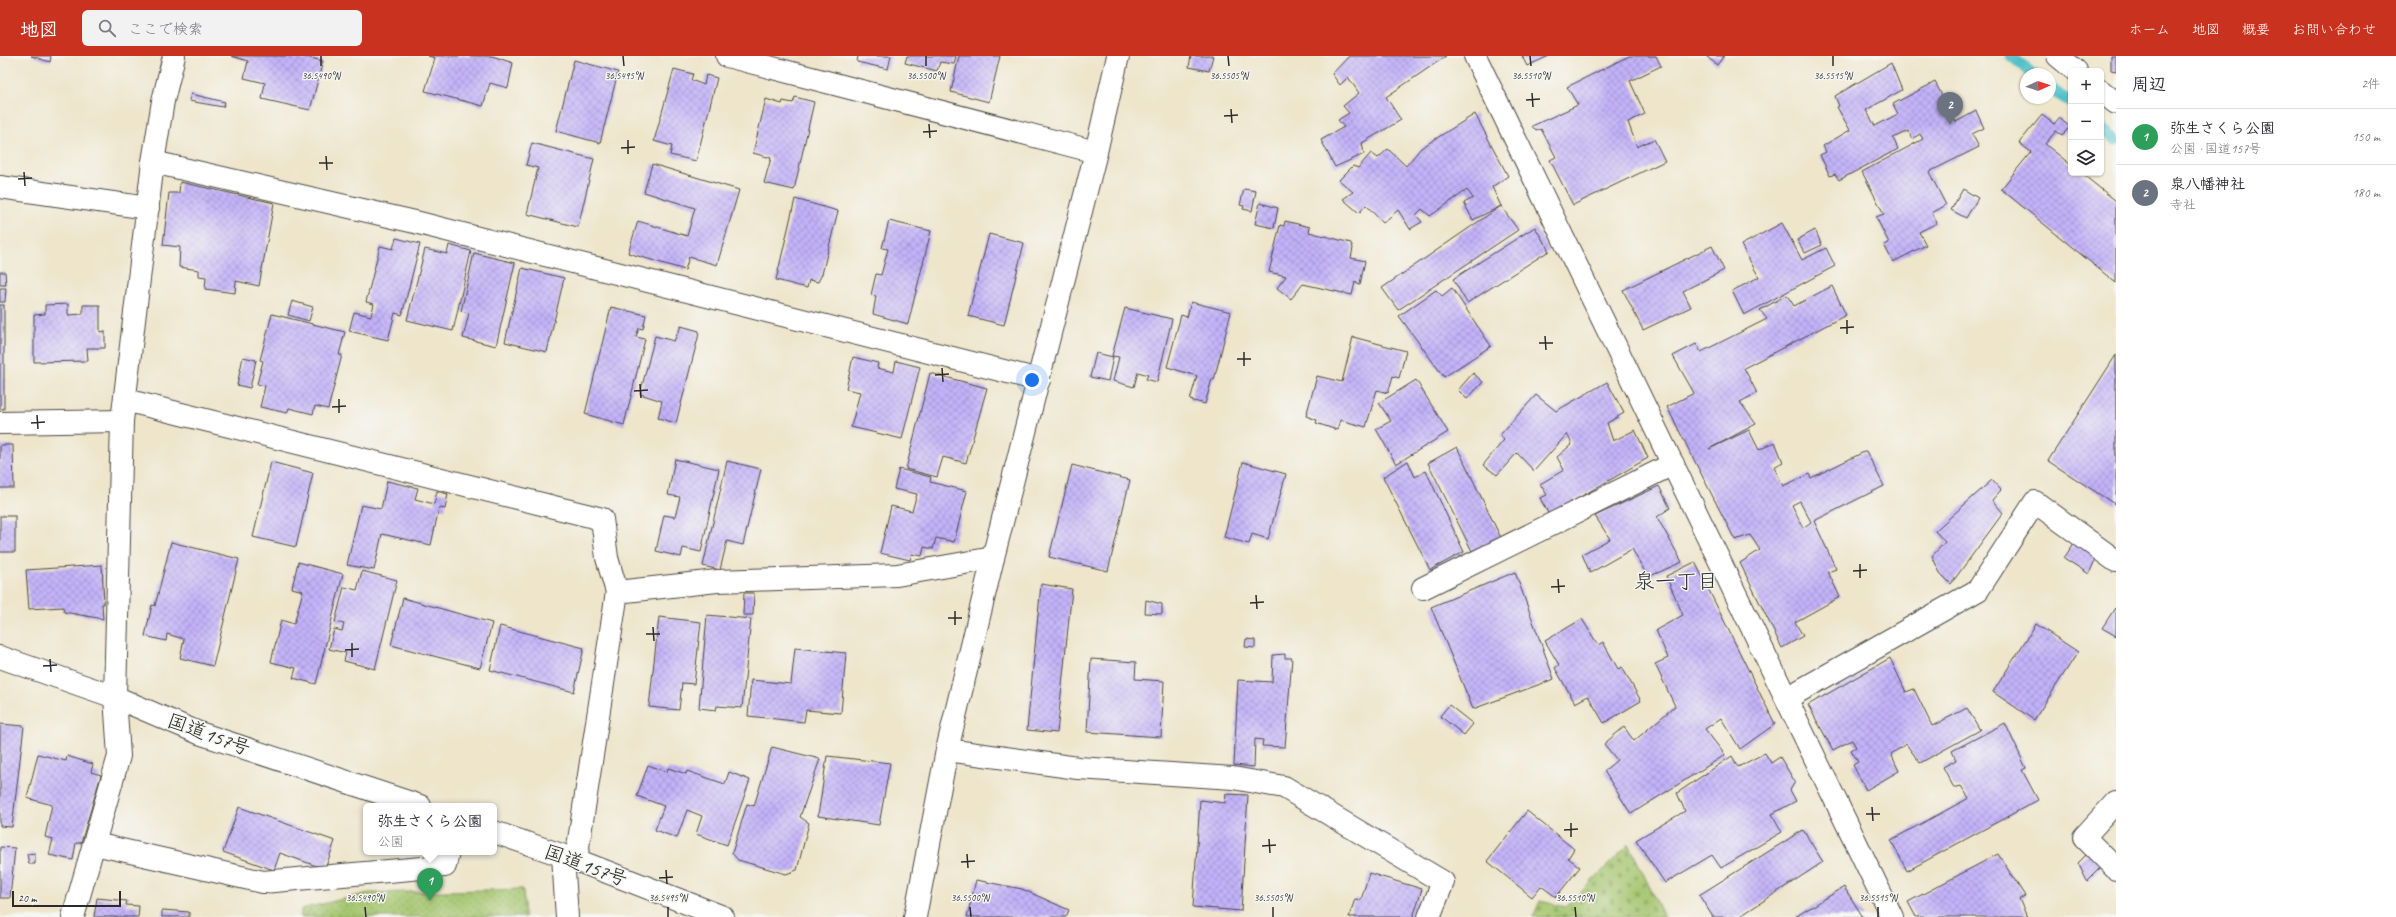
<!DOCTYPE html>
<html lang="ja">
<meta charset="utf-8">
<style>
:root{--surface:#fff;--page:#f2f2f3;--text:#2b2b33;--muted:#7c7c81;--line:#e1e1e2;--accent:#c8321e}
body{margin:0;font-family:Caveat,"Klee One",sans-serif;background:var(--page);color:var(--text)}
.controls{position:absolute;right:12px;top:12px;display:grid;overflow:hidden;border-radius:6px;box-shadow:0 1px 3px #0004}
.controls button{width:36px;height:36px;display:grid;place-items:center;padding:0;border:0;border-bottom:1px solid var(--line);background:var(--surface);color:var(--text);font:20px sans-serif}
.compass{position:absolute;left:2020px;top:12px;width:36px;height:36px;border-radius:50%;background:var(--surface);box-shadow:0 1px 3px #0004;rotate:87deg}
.scale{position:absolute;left:12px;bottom:10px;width:109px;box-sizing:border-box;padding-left:4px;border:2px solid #2b2b2b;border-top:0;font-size:11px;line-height:14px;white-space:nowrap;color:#2b2b2b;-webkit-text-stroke:3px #f6f6f2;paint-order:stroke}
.you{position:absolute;left:1032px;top:324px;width:14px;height:14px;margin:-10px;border:3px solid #fff;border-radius:50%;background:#1a73e8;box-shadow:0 0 0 6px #1a73e833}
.badge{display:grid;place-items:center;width:26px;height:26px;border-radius:50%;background:var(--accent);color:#fff;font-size:13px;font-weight:700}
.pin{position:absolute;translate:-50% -33px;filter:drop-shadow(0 1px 2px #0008)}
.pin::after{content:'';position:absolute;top:21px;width:14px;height:12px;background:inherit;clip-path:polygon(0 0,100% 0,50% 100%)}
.popup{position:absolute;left:363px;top:747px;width:134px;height:52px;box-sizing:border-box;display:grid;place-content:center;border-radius:6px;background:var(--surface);filter:drop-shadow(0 1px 3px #0005);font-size:13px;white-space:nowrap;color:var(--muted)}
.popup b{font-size:15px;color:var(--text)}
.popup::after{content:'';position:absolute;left:50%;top:100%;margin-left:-8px;border:8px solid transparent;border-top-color:var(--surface)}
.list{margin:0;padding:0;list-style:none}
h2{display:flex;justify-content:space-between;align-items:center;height:52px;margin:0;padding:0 16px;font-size:17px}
h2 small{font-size:13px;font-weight:400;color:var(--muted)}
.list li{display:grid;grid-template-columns:26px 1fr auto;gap:12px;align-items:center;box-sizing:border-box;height:56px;padding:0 16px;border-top:1px solid var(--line)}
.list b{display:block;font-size:15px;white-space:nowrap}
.list p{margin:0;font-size:13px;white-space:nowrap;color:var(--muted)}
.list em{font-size:13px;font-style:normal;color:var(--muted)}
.icon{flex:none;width:22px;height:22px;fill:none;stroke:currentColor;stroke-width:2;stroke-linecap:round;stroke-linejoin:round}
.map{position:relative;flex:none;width:2116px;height:861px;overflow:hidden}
header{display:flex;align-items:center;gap:24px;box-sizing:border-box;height:56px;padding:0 20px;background:var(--accent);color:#fff}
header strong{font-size:19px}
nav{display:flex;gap:22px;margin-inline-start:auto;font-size:14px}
.search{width:280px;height:36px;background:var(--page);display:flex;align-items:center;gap:10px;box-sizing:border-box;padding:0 14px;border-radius:6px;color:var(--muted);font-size:15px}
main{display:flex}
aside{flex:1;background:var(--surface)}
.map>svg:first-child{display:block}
.grass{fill:url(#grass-dots);stroke:#68784d}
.cemetery{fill:url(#cemetery-stones);stroke:#68784d}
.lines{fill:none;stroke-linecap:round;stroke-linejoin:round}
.stream{stroke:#52c0c9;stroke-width:11}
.building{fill:url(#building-cross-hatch);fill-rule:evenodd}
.lane-casing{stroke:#484743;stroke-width:24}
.street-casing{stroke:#484743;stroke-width:24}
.secondary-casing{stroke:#484743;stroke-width:24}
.highway-casing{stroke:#484743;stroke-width:24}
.lane{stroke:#fff;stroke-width:22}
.street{stroke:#fff;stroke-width:22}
.secondary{stroke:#fff;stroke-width:22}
.highway{stroke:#fff;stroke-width:22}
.ticks{fill:none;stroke:#2b2b2b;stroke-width:1.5}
.labels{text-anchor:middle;stroke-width:3;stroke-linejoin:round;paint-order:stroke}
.street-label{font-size:20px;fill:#2b2b2b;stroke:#f6f6f2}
.neighbourhood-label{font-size:21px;fill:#2b2b2b;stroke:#f6f6f2}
.ticks-label{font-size:10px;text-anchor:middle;fill:#2b2b2b;stroke:#f6f6f2;stroke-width:3;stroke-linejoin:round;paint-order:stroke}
</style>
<header>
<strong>地図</strong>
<div class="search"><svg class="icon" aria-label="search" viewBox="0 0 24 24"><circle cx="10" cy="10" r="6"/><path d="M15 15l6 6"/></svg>ここで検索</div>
<nav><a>ホーム</a><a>地図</a><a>概要</a><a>お問い合わせ</a></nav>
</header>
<main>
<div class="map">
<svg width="2116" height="861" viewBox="0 0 2116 861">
<defs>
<pattern id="grass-dots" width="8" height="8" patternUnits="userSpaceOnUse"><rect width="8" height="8" fill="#a6c66f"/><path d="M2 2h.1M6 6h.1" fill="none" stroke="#8faa60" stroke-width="1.8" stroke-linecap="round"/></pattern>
<pattern id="cemetery-stones" width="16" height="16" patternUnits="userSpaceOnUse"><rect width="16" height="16" fill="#a6c66f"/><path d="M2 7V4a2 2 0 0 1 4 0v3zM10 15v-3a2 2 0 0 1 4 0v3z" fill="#8faa60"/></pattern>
<pattern id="building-cross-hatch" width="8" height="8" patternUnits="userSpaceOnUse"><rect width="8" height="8" fill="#c3b3f9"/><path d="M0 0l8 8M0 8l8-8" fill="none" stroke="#9f92ca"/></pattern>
</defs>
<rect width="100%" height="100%" fill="#f6f6f2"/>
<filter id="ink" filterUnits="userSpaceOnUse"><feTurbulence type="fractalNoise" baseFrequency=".025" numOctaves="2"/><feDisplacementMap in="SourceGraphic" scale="8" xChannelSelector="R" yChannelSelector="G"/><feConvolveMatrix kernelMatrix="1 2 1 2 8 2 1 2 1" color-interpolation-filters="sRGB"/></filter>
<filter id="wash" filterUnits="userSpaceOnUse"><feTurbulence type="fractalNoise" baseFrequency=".012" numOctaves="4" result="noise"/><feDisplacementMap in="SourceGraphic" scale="16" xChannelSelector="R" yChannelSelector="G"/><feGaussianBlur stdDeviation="0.9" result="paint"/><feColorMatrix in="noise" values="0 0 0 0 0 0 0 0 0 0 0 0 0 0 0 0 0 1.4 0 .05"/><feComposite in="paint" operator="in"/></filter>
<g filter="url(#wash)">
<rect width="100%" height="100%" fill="#eee5cb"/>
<path class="grass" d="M523,833L525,861H301V853L369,837Z"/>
<path class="cemetery" d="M1629,788L1664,861H1533L1540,845L1566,851Z"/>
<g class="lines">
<g class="stream">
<path d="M2011,0L2033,18"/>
<path d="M2050,31L2071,48"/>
<path d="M2101,72L2116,84"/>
</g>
</g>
<g id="blocks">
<g class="building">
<path d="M31,0H51L50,6Z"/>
<path d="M231,0H302L323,5L310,54L262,43L265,27L244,22L248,5Z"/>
<path d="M428,0H492L513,7L508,32L490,27L483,50L425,35L435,2Z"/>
<path d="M858,0H891L888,13L857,6Z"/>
<path d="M907,0H956L954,8L940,6L937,15L905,7Z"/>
<path d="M959,0H1000L989,46L951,36Z"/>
<path d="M1191,0H1213L1209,15L1189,11Z"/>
<path d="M1349,0H1446L1386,41L1401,64L1362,87L1364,98L1335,111L1321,84L1344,71L1338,64L1349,57L1343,50L1359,37L1348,21L1340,29L1332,18Z"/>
<path d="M1522,0H1549L1527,10Z"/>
<path d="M1629,0H1656L1661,10L1630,25L1645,58L1628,66L1637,91L1654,83L1665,105L1573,149L1550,104L1556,101L1541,73L1536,75L1532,70L1578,49L1567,31Z"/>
<path d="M1706,0H1724L1717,9Z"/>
<path d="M2111,0H2116V15L2111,14Z"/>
<path d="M574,4L618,16L600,87L556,75Z"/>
<path d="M1891,7L1902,34L1866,54L1875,70L1898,58L1893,48L1935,26L1956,66L1976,55L1984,72L1972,78L1979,91L1929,116L1946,149L1932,157L1937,167L1919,176L1926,189L1893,206L1884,189L1889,187L1876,161L1884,158L1862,116L1923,83L1920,78L1912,83L1908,75L1893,82L1898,93L1839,124L1835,118L1830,120L1820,99L1826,96L1823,90L1850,74L1837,51L1839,50L1835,40Z"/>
<path d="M674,13L693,18L691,24L704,29L706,19L717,22L696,105L670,99L672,90L654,85Z"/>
<path d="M191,38L225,46L223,51L189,45Z"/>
<path d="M795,41L814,46L794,134L764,127L771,102L753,97L766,43L782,48L783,45L793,47Z"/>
<path d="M1475,58L1508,120L1492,131L1501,150L1473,164L1464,147L1473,142L1467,134L1430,160L1422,153L1416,159L1422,166L1410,173L1398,154L1383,167L1366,149L1359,157L1343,143L1353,136L1339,124L1353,110L1358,112L1371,97L1378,102L1388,93L1406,110L1421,92Z"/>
<path d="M2042,59L2054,68L2059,62L2070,71L2062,79L2056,75L2045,88L2071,109V117H2081L2116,145V227L2001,133L2031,96L2019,87Z"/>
<path d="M532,87L594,103L578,171L527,158L538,112L526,109Z"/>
<path d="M652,108L739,134L717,209L689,201L685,214L628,197L638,165L687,180L695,152L644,136Z"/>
<path d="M180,126L274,147L259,230L236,225L235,237L205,233L206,221L199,220V214L179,211L180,191L163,189L169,137H179Z"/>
<path d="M1244,133L1256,135L1252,155L1243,153L1244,150L1240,149Z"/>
<path d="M1963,133L1978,142L1966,162L1951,154Z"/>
<path d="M795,143L838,155L822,218L818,226L809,224L807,232L776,224Z"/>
<path d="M1260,147L1278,152L1274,172L1255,168Z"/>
<path d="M1501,150L1518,174L1398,254L1382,232Z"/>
<path d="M889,165L931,175L908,268L873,258L876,240L871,239L876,218L881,219L888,193L882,192Z"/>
<path d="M1285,165L1310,171L1309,176L1351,187L1353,192L1351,202L1365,205L1360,228L1355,226L1352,239L1303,228L1291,243L1277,232L1286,220L1269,216L1280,169L1284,170Z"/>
<path d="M1782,167L1802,204L1826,192L1835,210L1744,259L1732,235L1759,221L1741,189Z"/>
<path d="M1535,171L1549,195L1467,247L1453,223Z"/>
<path d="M1815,174L1822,189L1805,197L1797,184Z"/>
<path d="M989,178L1024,187L1004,269L968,260Z"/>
<path d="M396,182L420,188L402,259L395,257L388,284L349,275L354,256L371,260L374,248L366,246L380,190L393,193Z"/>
<path d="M449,189L471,195L453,275L407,264L425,193L447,198Z"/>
<path d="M1712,190L1724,214L1683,235L1691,251L1643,274L1623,234Z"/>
<path d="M474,197L515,207L496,290L463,282L469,257L461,255Z"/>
<path d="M522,212L564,222L547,296L505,286Z"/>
<path d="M0,216H5L6,229H0Z"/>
<path d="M1832,230L1846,259L1744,312L1757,337L1740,346L1756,368L1709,393L1749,374L1759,394L1775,386L1783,406L1774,411L1783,430L1809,418L1811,422L1866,395L1884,430L1814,465L1836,513L1828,516L1840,541L1795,566L1803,580L1782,592L1740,507L1760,494L1750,479L1735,484L1667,351L1694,337L1673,300L1696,288L1701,296L1767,263L1760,254L1787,239L1794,250ZM1800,445L1811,466L1803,472L1792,449Z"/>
<path d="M0,232H6L5,246H0Z"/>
<path d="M1452,232L1491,290L1444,321L1399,260L1436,234L1442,240Z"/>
<path d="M292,245L313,251L309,265L288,259Z"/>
<path d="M1191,246L1231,256L1214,324L1212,323L1205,348L1190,344L1197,320L1167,311L1181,259L1187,261Z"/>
<path d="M68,248V259L83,258V249H100V276L105,275V292H87L88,305L34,306V259L45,258V249Z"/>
<rect x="0" y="249" width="4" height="104"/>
<path d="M611,251L646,259L643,273L639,272L636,281L645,283L624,369L585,358Z"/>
<path d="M1125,252L1172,263L1157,326L1146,323L1148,319L1138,316L1134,331L1113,325L1119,301L1112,300Z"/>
<path d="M272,258L345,276L339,299H342L328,353L315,350L313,358L289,352L287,357L260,351L265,330L257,328L263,305L260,304Z"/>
<path d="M681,270L699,275L698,282L676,367L658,362L662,345L640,338L655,280L674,285Z"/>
<path d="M1353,281L1406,295L1399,322L1393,320L1388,337L1377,334L1366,371L1340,364L1337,374L1316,367L1317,364L1306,360L1317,320L1342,326Z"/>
<path d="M1096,297L1113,301L1108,325L1090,321Z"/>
<path d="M2116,299V449L2048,405Z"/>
<path d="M243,301L256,304L250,332L237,329Z"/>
<path d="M853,301L878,307L877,312L894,316L896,305L920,311L902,383L851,371L860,336L846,333Z"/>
<path d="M930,317L987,332L966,407L943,401L937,421L906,413Z"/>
<path d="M1473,317L1483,326L1467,343L1458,334Z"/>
<path d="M1416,324L1448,376L1396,408L1376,373L1391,365L1379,347Z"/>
<path d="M1607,326L1624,357L1607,367L1613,385L1635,374L1648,402L1549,459L1540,442L1547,439L1540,428L1564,414L1557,401L1572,388L1567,378L1534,415L1517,397L1497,419L1483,409L1504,384L1500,379L1536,339L1556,355Z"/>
<path d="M0,389H13L14,432H0Z"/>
<path d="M1457,391L1501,482L1472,495L1428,407Z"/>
<path d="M675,403L719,413L701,496L683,492L681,501L656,495L664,459L675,461L680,441L668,439Z"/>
<path d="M727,405L761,413L743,489L727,485L720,514L703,510Z"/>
<path d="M1408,405L1415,421L1426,415L1464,496L1430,514L1383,421Z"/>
<path d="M271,406L313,417L296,491L253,481Z"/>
<path d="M1243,406L1286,418L1268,483L1252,478L1249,488L1224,481Z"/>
<path d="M1072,409L1130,424L1108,515L1049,501Z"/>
<path d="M899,413L931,421L930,426L967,435L954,486L936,482L933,493L924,491L922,500L912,498L910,504L880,497L891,450L912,455L917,438L894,433Z"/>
<path d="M1992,424L2001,434L1992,444L2003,457L1951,528L1940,517L1932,500L1945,486L1935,475Z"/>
<path d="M387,425L418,432L415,443L434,448L437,435L448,438L445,453L439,452L431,489L382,478L374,514L347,509L361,449L381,453Z"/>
<path d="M1659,430L1670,452L1657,461L1682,506L1648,521L1632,493L1590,517L1582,498L1610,483L1595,460Z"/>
<rect x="0" y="460" width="15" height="36"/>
<path d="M2077,483L2098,497L2089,518L2064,502Z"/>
<path d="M171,486L239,503L213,610L180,602L184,583L167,578L166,585L145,580L152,549L155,550Z"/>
<path d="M298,506L343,518L316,628L293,622L296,612L271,606L281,564L294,568L303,535L292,532Z"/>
<path d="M1695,506L1775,668L1740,693L1721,662L1705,673L1725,699L1631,758L1604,715L1617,704L1604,688L1624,671L1634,685L1675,650L1655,608L1668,602L1656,574L1683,559L1666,520Z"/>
<path d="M102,509L104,548H102L103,563L64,556L63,551L29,553L26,514Z"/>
<path d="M362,515L397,524L375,613L344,605L346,597L329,593L334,573L342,575L344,568L335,566L344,531L357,534Z"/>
<path d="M1515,516L1554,623L1473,653L1431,551Z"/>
<path d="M1041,528L1072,533L1057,677L1027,674Z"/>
<path d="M744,537H754L753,559H743Z"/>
<path d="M403,542L492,567L480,612L391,589Z"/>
<path d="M1146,544L1162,548V558L1145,557Z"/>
<path d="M2115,552L2116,553V580L2102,572Z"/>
<path d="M707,559L751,563L742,652L717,650L716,654L699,652Z"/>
<path d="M659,561L701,566L694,628L682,627L679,654L649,651Z"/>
<path d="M1582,563L1598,589L1603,586L1618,613L1622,611L1641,645L1604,667L1588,640L1575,647L1555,612L1559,609L1545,585Z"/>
<path d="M2036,568L2078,596L2034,664L1993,636Z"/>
<path d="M500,570L584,592L574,636L490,614Z"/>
<path d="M1246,583L1255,584V592L1245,591Z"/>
<path d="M795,592L846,597L841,657L806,654L804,666L748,660L751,624L791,628Z"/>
<path d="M1285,598V602H1292L1285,691L1262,690L1263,684L1255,683L1254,711L1234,709L1238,624L1272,626L1273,599Z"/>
<path d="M1890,602L1906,636L1914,633L1932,670L1967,652L1980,674L1920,707L1906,688L1891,698L1899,715L1866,734L1853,709L1858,706L1851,694L1856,691L1852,684L1833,694L1808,649Z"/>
<path d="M1091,603L1136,606L1135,623L1164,625L1161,681L1087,676Z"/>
<path d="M1449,649L1473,668L1464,679L1440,660Z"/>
<path d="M2005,667L2026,712L2022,714L2038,744L1907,815L1891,784L1969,742L1961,730L1954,732L1943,711L1956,704L1952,695Z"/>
<path d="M0,668L24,670L12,771L0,770Z"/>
<path d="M772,691L820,703L800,761L809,767L797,814L786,818L738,804L732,797L747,748L754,750Z"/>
<path d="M1765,697L1771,707L1780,701L1795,726L1790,734L1796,745L1772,758L1782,776L1721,812L1712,799L1665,827L1636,784L1685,755L1677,737L1732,700L1738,711Z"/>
<path d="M38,698L66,705L67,700L93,708L91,716L101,719L81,787H76L73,804L49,799L53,783L45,781L52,749L27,742Z"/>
<path d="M827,700L890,707L879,769L818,760Z"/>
<path d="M648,709L667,716L668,712L686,718L687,715L725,728L729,716L750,724L727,789L696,778L702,760L687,754L677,782L655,774L664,750L637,740Z"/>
<path d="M1226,738L1248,739L1241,855L1193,851L1200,744L1225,747Z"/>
<path d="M239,751L335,785L325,813L280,797L274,814L223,796Z"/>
<path d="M1527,755L1574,793L1568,802L1580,811L1556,841L1541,830L1532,841L1487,805Z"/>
<path d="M1803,774L1823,806L1739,861H1713L1699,839Z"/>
<path d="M0,791L15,792L10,842H0Z"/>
<path d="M2089,796L2103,809L2087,825L2078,807Z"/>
<path d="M35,797V808H29L27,798Z"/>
<path d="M1998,798L2025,840L2019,843L2027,861H1916L1908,846Z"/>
<path d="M1369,817L1422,833L1413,861H1349L1355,843L1361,844Z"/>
<path d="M976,824L1022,833L1069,854L1066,861H967Z"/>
<path d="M1844,831L1863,861H1795Z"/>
<path d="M97,842L127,845L126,849L139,850L138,861H94Z"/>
<path d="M162,854L189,856V861H162Z"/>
</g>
</g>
</g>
<g filter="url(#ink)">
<use href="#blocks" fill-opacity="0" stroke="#484743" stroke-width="1"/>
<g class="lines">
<defs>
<g id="lane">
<path d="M727,0L1096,96"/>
<path d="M0,131L148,152"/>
<path d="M125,344L602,463L607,502L617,536L717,525L897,519L993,502"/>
<path d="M0,367L122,365"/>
<path d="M1423,532L1673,408"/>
<path d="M1787,642L1978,534L2035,446L2116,505"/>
<path d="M2116,746L2084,781L2116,813"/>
<path d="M95,788L263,826L445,810L448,796"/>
<path d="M563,800L567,861"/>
<path d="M576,804L617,536"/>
</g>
<g id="street">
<path d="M1475,0L1892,861"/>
<path d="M2058,0L2076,15"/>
<path d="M2101,35L2116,47"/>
<path d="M153,106L415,166L1039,324"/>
<path d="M947,694L1078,712L1233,722L1284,731L1443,826L1429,861"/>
<path d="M73,861L119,700L115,641L122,365L153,106L163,45L174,0"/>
</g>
<path id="secondary" d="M915,861L947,694L993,502L1096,96L1118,0"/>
<g id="highway">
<path d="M0,601L115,641L199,677L420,750"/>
<path d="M494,776L576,804L723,861"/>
</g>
</defs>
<use href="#lane" class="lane-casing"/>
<use href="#street" class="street-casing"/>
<use href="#secondary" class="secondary-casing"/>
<use href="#highway" class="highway-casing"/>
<use href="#lane" class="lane"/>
<use href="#street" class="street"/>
<use href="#secondary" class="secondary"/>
<use href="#highway" class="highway"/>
</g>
</g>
<path class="ticks" d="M321,0V10M623,0L624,10M926,0V10M1228,0L1229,10M1530,0L1531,10M1833,0V10M1532,37L1533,51M1526,44L1540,43M1231,53L1232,67M1224,60L1238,59M929,68L930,82M923,76L937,75M628,84V98M621,92L635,91M326,100L327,114M319,107H333M24,116L25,130M18,123L32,122M1847,264V278M1840,272L1854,271M1545,280L1546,294M1539,287H1553M1244,296V310M1237,303H1251M942,312L943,326M935,319L949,318M640,328L641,342M634,335L648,334M339,343V357M332,351L346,350M37,359L38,373M31,367L45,366M1860,508V522M1853,515L1867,514M1558,523L1559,537M1551,531L1565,530M1256,539L1257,553M1250,547L1264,546M955,555V569M948,562H962M653,571L654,585M646,578H660M352,587V601M345,594L359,593M50,603L51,616M43,610L57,609M1872,751L1873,765M1866,758H1880M1571,767V781M1564,774L1578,773M1269,783L1270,797M1262,790L1276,789M967,798L968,812M961,806L975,805M666,814L667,828M659,822L673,821M365,851L366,861M668,851V861M970,851L971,861M1273,851V861M1575,851L1576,861M1878,851V861"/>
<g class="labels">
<g class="street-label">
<text transform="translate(209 678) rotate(20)" y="7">国道157号</text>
<text transform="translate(586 809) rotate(20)" y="7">国道157号</text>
</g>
<g class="neighbourhood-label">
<text x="1676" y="532">泉一丁目</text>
</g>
</g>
<g class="ticks-label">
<text x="321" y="23">36.5490°N</text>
<text x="624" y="23">36.5495°N</text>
<text x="926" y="23">36.5500°N</text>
<text x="1229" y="23">36.5505°N</text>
<text x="1531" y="23">36.5510°N</text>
<text x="1833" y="23">36.5515°N</text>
<text x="365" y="845">36.5490°N</text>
<text x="668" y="845">36.5495°N</text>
<text x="970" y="845">36.5500°N</text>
<text x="1273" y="845">36.5505°N</text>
<text x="1575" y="845">36.5510°N</text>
<text x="1878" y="845">36.5515°N</text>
</g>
</svg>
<div class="controls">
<button>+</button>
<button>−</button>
<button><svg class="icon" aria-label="layers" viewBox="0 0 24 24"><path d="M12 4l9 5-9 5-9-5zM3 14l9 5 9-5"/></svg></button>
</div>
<svg class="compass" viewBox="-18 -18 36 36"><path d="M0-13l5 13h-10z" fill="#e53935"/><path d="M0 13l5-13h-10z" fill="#7c7c81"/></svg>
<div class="scale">20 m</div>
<div class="you"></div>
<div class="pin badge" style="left:430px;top:845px;background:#2e9e5b">1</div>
<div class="popup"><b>弥生さくら公園</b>公園</div>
<div class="pin badge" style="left:1950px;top:69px;background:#6b7280">2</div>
</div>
<aside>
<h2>周辺<small>2件</small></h2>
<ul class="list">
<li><span class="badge" style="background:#2e9e5b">1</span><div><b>弥生さくら公園</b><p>公園 · 国道157号</p></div><em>150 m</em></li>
<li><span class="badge" style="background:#6b7280">2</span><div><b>泉八幡神社</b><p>寺社</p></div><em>180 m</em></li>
</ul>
</aside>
</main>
